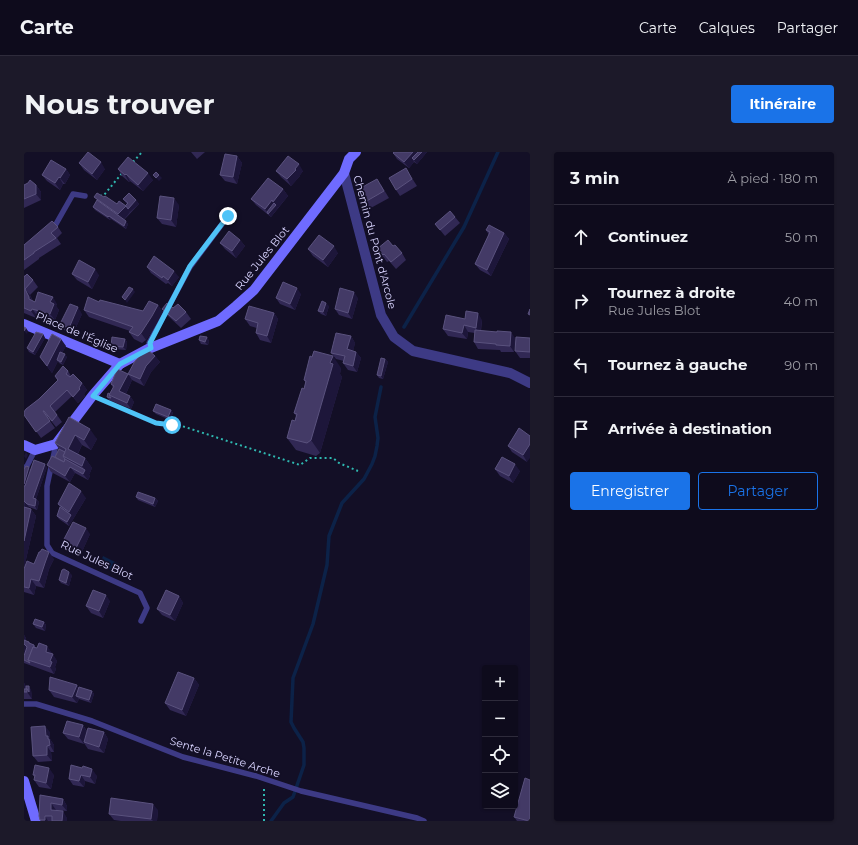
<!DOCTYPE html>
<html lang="fr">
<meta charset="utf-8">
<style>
:root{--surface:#0e0b1c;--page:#1c1929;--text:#f1f3f6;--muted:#9b9ba3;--line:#2e2b3b;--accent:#1a73e8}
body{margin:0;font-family:Montserrat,sans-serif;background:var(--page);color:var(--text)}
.controls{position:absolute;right:12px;bottom:12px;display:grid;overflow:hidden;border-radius:4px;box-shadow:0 1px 3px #0004}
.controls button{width:36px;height:36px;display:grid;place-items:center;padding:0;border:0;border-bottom:1px solid var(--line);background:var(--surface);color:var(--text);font:20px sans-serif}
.stop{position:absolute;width:12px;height:12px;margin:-9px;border:3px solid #4fc3f7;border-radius:50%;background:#fff}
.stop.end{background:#4fc3f7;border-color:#fff;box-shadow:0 1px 4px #0008}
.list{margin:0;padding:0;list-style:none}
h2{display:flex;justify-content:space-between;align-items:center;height:52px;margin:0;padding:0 16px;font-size:17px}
h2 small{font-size:13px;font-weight:400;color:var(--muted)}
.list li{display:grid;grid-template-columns:26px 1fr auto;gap:12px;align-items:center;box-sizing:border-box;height:64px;padding:0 16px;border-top:1px solid var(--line)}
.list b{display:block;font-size:15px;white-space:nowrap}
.list p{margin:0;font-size:13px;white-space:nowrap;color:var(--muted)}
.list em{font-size:13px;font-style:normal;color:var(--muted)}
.actions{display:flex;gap:8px;padding:12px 16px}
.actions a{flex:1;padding:9px 0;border:1px solid var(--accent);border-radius:4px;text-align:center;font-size:14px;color:var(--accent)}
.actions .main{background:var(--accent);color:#fff}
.icon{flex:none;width:22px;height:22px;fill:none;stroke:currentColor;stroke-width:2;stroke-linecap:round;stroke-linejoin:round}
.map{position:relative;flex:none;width:506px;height:669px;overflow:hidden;border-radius:4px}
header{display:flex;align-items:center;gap:24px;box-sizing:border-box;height:56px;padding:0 20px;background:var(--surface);border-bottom:1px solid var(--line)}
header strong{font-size:19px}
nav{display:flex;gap:22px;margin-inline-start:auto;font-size:14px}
.intro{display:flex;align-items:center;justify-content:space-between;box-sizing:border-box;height:96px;padding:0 24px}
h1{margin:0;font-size:28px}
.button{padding:10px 18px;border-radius:4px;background:var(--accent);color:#fff;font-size:14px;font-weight:700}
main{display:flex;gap:24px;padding:0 24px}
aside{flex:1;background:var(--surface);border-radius:4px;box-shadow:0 1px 3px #0004}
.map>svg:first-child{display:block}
.water{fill:#0c2248}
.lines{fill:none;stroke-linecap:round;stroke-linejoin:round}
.stream{stroke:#0c2248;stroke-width:3.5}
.path{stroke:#2fb8b0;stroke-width:2;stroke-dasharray:2 3;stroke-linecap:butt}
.lane{stroke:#3d3a85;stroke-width:5.5}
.street{stroke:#3d3a85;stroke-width:10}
.secondary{stroke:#6f6bff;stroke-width:10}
.wall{fill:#312854}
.shaded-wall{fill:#1d163a}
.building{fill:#433a66;stroke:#5a527e}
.route{stroke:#4fc3f7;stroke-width:5}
.labels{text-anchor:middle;stroke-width:3.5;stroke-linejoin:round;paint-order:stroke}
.street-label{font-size:11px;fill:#d9d4ff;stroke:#130f26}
</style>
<header>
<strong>Carte</strong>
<nav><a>Carte</a><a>Calques</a><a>Partager</a></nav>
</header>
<div class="intro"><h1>Nous trouver</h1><a class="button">Itinéraire</a></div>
<main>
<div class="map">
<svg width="506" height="669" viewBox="0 0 506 669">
<rect width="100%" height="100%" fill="#130f26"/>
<path class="water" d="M79,404L95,412L92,420L76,413Z"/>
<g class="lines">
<g class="stream">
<path d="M380,175L440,75L474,0"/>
<path d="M247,669L260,651L269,645L280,613V596L279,590L270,576L267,570L269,526L289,472L303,413L305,384L318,351L340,327L348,312L351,304L353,294L354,286L351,265L357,235"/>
</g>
<g class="path">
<path d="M109,10L118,0"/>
<path d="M76,44L80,43L99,20"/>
<path d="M79,248L132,271L158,274L276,313L286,306H309L315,311L334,319"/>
<path d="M240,669V636"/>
</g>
<g class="lane">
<path d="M25,77L32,72L49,42L61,44"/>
<path d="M127,196L125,191L166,115L204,64"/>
<path d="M32,292L23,334V393L28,401L116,441L123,456L117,469"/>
<path d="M0,316L3,314L11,298"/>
<path d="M0,552H12L68,569L159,605L232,624L277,639L393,666L400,669"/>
</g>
<path class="street" d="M320,21L357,163L370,185L389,199L486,221L506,231"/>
<g class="secondary">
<path d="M0,172L96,212"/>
<path d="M0,293L11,298L32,292L69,243L96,212L124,197L194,169L212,154L230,138L320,21L325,7L332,0"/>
<path d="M0,629L12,669"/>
</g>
</g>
<g class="wall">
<path d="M167,0H181L173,7Z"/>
<path d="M370,0H403L393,12L390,10L385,16L373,7L369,1Z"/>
<path d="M213,4L218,11L213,32L201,29L196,23Z"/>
<path d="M55,11L81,17L73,28L60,18Z"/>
<path d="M42,17L46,23L41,32H39L36,38L23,29L18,23Z"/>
<path d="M94,17L129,28L119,39L106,29L105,30L98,24Z"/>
<path d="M252,19H279L276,23V24L267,34L257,25Z"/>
<path d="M386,23L393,34L376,44L372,38Z"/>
<path d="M0,33H12L17,40V48L0,56Z"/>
<path d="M357,33L365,46L345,57L341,50Z"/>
<path d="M259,37L264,44L247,65L232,53L227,47Z"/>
<path d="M70,45L102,54L103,52L99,47L112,48L115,52L100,68L104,72L102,77L87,67L86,68L71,58L69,55L73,48Z"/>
<path d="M155,53L152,75L138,72L133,66Z"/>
<path d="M431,65L436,71L421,84L411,72Z"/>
<path d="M34,75L38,81L33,86L37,92L15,106V107L0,118V93Z"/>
<path d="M462,78L480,81L485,87L467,124L456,118L451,112L465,83Z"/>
<path d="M216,88L221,94L212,106L201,97L196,91Z"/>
<path d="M369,94L378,101L382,108L372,117L365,109L363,110L353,97Z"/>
<path d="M284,97L314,101L304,115L289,104Z"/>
<path d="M123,115L155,125L148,134L144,131L142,132L127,121Z"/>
<path d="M48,122L75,123L68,137L53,128Z"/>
<path d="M0,123L9,128L14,135L6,143L9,149L11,150L33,152L32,154L35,158L31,168L13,163L12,166L0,161Z"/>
<path d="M277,142L271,158L256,152L252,146Z"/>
<path d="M334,146L328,167L315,163L311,157Z"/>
<path d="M75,150L119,159L134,153L139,160L133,171L122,188L118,191L110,187L105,180L106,179L65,165L60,158Z"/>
<path d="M305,154L302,164L297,162L294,159Z"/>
<path d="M149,156L162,160L167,167L157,176L143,163L138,157Z"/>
<path d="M250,161L254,167L247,191L236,188L232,181L233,176L226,174L221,167Z"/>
<path d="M58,162L49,182L40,178L36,172Z"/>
<path d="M458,168L457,179L491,186L490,200H477L476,198L454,197L450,190L451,181L444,180L443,187L424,184L419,177Z"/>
<path d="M19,182L21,186L11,203L5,200L3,196Z"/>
<path d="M327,184L331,191L329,199L332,200L337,206L333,220L324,218L319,211L320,209L312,207L307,201Z"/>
<path d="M183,185L185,189L184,193L177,192L175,188Z"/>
<path d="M506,186V206H496L491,199Z"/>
<path d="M101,187L103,190L102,198L89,197L87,194Z"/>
<path d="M42,194L38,201L43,205L39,213L35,211L34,209L28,221L16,205Z"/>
<path d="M131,204L136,210L127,220L120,234L108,228L102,242L106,244L110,250L107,257L85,248L83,245L86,242L89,236L87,232L91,222L89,219L104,222Z"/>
<path d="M361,207L364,210L359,227L355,226L353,223Z"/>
<path d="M317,216L316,222L318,225L296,301L292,304L272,298L263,286L271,269L272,264L270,261L282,231L280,228Z"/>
<path d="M44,219L47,224L58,231L63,238L60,242L61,244L54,251L48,244L31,260L38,270L32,275L24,265V266L31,276L17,286L1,264H0V258V259L15,247L34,229L31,224Z"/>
<path d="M147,258L149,261L146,268L132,262L129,259Z"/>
<path d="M45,265L73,287L67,298L58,293L54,302L61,306L68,316L65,323L66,324L64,328L51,321L46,330L27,320L23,313L31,305L35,297L31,291Z"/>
<path d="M495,276L503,310L488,300L484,294Z"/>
<path d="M23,315L12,347L15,350L13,358L5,355V357H7L12,364L0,416V317H7Z"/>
<path d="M471,317L496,319L489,331L476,324Z"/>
<path d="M112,345L131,346L134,349L131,355L114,348Z"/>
<path d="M62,346L45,374L35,367L33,364L36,355L34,352Z"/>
<path d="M66,382L57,402L44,396L39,389Z"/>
<path d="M30,407L25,417L20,436L12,434L10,443L0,440V417L10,412Z"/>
<path d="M48,423L45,434L37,431L35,428Z"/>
<path d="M155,444L159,451L151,469L138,463L133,457Z"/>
<path d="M86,449L79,466L67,461L62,454Z"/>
<path d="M20,470L22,473L21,479L12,476L9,472Z"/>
<path d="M0,483L2,486V489L5,490L6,492L10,493L12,496L28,501V502L33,509L31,515L32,517L30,522L0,511Z"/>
<path d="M170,526L175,533L162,564L146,558L141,551Z"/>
<path d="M0,531L2,534L7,538L8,547H0Z"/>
<path d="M53,533L55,536L68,539L70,542L67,551L55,547L53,551L30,545L25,538Z"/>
<path d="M59,573L63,579L80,580L84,587L80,601L64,597L60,591V592L44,587L39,581Z"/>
<path d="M26,580V587L30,593V600H27L28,609L14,610L9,604Z"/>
<path d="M47,613L73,624L71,632L61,629L60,635L49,633L45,627Z"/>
<path d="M9,623H30L27,637L15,635L10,628L11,626Z"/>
<path d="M16,643L39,647L43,654V659L32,658L43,666V669H17L16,668Z"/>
<path d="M134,658L133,669H97L90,668L85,662Z"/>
<path d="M490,665L506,669H493Z"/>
</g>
<g class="shaded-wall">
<path d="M389,0H403L393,12L388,6L390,10L385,16L380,10Z"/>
<path d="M213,4L218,11L213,32L209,25Z"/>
<path d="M77,10L81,17L73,28L68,22Z"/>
<path d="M275,12L279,19L276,23V24L267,34L263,27Z"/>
<path d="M42,17L46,23L41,32L36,26Z"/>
<path d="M124,21L129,28L119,39L114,33Z"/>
<path d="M102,22L106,29L105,30L101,23Z"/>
<path d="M135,23L138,26L135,29L132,26Z"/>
<path d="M35,25L39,32L36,38L31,31Z"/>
<path d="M12,33L17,40V48L12,42Z"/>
<path d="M259,37L264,44L254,56L249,50Z"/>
<path d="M150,46L155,53L152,75L147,68Z"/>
<path d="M112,48L115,52L106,60L104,57Z"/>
<path d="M248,48L254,56L247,65L241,57Z"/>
<path d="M102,54L106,60L99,69L94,62Z"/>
<path d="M85,64L87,67L86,68L84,65Z"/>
<path d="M102,69L104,72L102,77L100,74Z"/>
<path d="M480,81L485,87L467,124L463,118Z"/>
<path d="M216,88L221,94L212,106L208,99Z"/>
<path d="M310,94L314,101L304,115L299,108Z"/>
<path d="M71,117L75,123L68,137L64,130Z"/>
<path d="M150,119L155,125L148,134L144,128Z"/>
<path d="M273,136L277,142L271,158L266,152Z"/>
<path d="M1,137L6,143L10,152L5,147Z"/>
<path d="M109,137L111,140L103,151L101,148Z"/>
<path d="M330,140L334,146L328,167L324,161Z"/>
<path d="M29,145L33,152L32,154L35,158L31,168L26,162V150Z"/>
<path d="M302,151L305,154L302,164L299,160Z"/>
<path d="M134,153L139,160L133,171L122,188L117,181Z"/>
<path d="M54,155L58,162L49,182L45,176Z"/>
<path d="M8,157L13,163L12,166L7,159Z"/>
<path d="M250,161L254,167L247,191L243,184Z"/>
<path d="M454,161L458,168L456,182L452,176Z"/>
<path d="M440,173L444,180L443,187L438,181Z"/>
<path d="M2,176L4,179L3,182L0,179Z"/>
<path d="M487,180L491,186L490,200L486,194Z"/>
<path d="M19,182L21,186L11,203L9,200Z"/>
<path d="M327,184L331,191L328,204L323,197Z"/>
<path d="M183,185L185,189L184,193L181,190Z"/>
<path d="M37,187L42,194L34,209L33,208L34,209L28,221L23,214Z"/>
<path d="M101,187L103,190L102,198L99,195Z"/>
<path d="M332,200L337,206L333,220L329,214Z"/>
<path d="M41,202L43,205L39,213L37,210Z"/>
<path d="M131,204L136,210L127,220L120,234L116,227L122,214Z"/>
<path d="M309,204L317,216L316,222L318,225L296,301L287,288Z"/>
<path d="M361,207L364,210L359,227L357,224Z"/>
<path d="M104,222L108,228L100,246L95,239Z"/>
<path d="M58,231L63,238L60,242L61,244L54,251L49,245Z"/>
<path d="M106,244L110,250L107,257L103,251Z"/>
<path d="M147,258L149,261L146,268L144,265Z"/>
<path d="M66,277L73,287L67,298L60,288Z"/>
<path d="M51,283L58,293L51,307L44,297Z"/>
<path d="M506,292V306L503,310L499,303Z"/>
<path d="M2,300L4,303L2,307L0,304Z"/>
<path d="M61,306L68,316L65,323L66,324L64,328L59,322L61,318L58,314Z"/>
<path d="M21,312L23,315L12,347L15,350L13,358L11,354L9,346Z"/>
<path d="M491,312L496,319L489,331L485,324Z"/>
<path d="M5,315L7,318L2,337L0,335V332Z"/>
<path d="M46,315L51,321L46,330L41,324Z"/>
<path d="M57,339L62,346L45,374L43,370L47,363L45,360Z"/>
<path d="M131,346L134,349L131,355L129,352Z"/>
<path d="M1,349L5,355L4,362L0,356Z"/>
<path d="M7,357L12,364L0,416V389Z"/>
<path d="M62,376L66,382L57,402L52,396Z"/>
<path d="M25,400L30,407L25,417L20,436L15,429L21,411Z"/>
<path d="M45,420L48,423L45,434L42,431Z"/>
<path d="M7,427L12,434L10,443L5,436Z"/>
<path d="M82,443L86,449L79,466L75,459Z"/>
<path d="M155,444L159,451L151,469L146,463Z"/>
<path d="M20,470L22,473L21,479L18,475Z"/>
<path d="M0,483L2,486L1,492L5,498L0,508Z"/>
<path d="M23,494L28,501L26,506L22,500Z"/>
<path d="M29,502L33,509L31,515L32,517L30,522L26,515V509Z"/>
<path d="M170,526L175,533L162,564L158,558Z"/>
<path d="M0,531L8,544V547L3,540L0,537Z"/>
<path d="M53,533L57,540L52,544L55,547L53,551L48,545Z"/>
<path d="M5,534L7,538L8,544L5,540Z"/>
<path d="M68,539L70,542L67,551L65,548Z"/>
<path d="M59,573L63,580L60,590V592L55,585Z"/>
<path d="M21,574L26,580V587L30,593V600L26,593L22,584Z"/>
<path d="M80,580L84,587L80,601L75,595Z"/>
<path d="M23,594L27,600L28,609L23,603Z"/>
<path d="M25,616L30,623L27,637L22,631Z"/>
<path d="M68,617L73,624L71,632L66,625Z"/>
<path d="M57,623L61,629L60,635L55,629Z"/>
<path d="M39,647L43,654V659L38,653Z"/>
<path d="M27,651L32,658V664L27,658Z"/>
<path d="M129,652L134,658L133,669H129L127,667Z"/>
<path d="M39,659L43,666V669H38Z"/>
<path d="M21,664L24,669H21Z"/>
</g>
<g class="building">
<path d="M64,0L77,10L68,22L55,11Z"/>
<path d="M370,0H389L380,10L369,1Z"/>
<path d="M394,0H398L390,8L388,6Z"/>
<path d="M201,2L213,4L209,25L196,23Z"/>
<path d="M264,4L275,12L271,17L272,18L263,27L252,19Z"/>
<path d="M104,5L124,21L114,33L102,22L101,23L94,17Z"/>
<path d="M27,8L42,17L36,26L35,25L31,31L18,23Z"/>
<path d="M382,16L388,27L372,38L365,26Z"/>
<path d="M132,20L135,23L132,26L129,23Z"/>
<path d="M244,26L259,37L249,50L248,48L241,57L227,47Z"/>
<path d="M353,27L360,39L341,50L333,38Z"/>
<path d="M6,28L12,33V42L0,47V33L4,31Z"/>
<path d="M73,41L80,45L81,44L93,52L95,49L102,54L94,62L70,45Z"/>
<path d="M105,41L112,48L104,57L102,54H101L104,51L99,47Z"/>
<path d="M136,44L150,46L147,68L133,66Z"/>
<path d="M73,48L102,69L100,74L85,64L84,65L69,55Z"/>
<path d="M250,51L252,53L244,62L243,60Z"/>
<path d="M426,59L431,65L416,78L411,72Z"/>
<path d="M28,69L34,75L27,81L32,86L10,100V101L0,108V93Z"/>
<path d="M465,73L480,81L463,118L451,112L466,80L462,78Z"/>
<path d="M205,79L216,88L208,99L196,91Z"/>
<path d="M295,83L310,94L299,108L284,97Z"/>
<path d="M364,88L369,94L371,93L378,101L367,110L360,102L359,103L353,97Z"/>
<path d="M130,104L150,119L144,128L139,124L138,126L123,115Z"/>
<path d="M55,108L71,117L64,130L48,122Z"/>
<path d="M3,122L9,128L1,137L5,145V147L11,150L14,140L29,145L26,150L30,152L26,162L8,157L7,159L0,156V125Z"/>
<path d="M259,130L273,136L266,152L252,146Z"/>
<path d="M105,135L109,137L101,148L98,145Z"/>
<path d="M316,136L330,140L324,161L311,157Z"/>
<path d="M64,145L75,150L76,148L119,159L125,149L134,153L128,164L117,181L114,184L105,180L109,175L60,158Z"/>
<path d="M298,149L302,151L299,160L294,159Z"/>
<path d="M143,151L149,156L154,152L162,160L152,169L138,157Z"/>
<path d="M46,152L54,155L45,176L36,172Z"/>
<path d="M225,154L250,161L243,184L232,181L234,171L221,167Z"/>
<path d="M506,157V163L504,162Z"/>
<path d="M442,159L454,161L452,176L440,173L438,181L419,177L422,163L441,167Z"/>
<path d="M0,175L2,176L0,179Z"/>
<path d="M451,178L473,180V179L487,180L486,194L472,193V192L450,190Z"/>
<path d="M12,180L19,182L9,200L3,196Z"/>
<path d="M312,181L327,184L323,197L332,200L329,214L319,211L321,204L307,201Z"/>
<path d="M28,182L37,187L23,214L16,205Z"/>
<path d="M176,184L183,185L181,190L175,188Z"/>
<path d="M88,185L101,187L99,195L87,194Z"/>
<path d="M492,185L506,186V200L491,199Z"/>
<path d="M123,197L131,204L122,214L116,227L104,222L95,239L106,244L103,251L85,243L90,234L87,232L92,220L89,219L91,216L104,222L111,209Z"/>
<path d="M290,199L309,204L306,211L309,212L287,288L283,291L263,286L268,268L271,269L273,262L270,261L278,236L280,237L282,229L280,228L286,204L288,205Z"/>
<path d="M36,200L41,202L37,210L33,208Z"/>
<path d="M357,206L361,207L357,224L353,223Z"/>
<path d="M39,214L44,219L42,222L46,225L49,222L58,231L55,236L56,237L49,245L43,238L26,254L33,263L28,269L20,259H19L26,269L12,280L0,263V260L2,257L15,247L34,228L31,224Z"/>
<path d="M84,241L86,242L85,243L87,246L83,245Z"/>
<path d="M132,252L147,258L144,265L129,259Z"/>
<path d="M45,265L66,277L60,288L51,283L44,297L61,306L58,314L39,304L42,297L31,291Z"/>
<path d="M495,276L506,284V292L499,303L484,294Z"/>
<path d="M35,297L41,300L39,304L41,307L40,310L31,305Z"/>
<path d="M28,304L40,310L41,307L61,318L59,322L46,315L41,324L23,313Z"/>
<path d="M478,305L491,312L485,324L471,317Z"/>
<path d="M10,308L21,312L9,346L12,347L11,354L3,352L0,349V334H1Z"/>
<path d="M2,314L5,315L0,332V317Z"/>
<path d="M45,331L57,339L45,360L34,352Z"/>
<path d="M114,340L131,346L129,352L112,345Z"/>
<path d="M0,355L7,357L0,389Z"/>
<path d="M36,355L47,363L43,370L33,364Z"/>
<path d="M49,370L62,376L52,396L39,389Z"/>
<path d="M18,397L25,400L21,411L15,429L7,427L5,436L0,435V417L3,409L10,412L15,400H16Z"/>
<path d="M40,417L45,420L42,431L35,428L38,418Z"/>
<path d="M69,438L82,443L75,459L62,454Z"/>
<path d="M142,438L155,444L146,463L133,457Z"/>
<path d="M11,467L20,470L18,475L9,472Z"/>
<path d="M0,488L5,490V491L10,493V495H9L4,508L6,511L0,508V504L3,495L0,492Z"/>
<path d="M15,491L23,494L22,500L29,502L26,509L28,510L26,515L4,508L9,495L13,496Z"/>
<path d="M154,520L170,526L158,558L141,551Z"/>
<path d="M26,525L53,533L48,545L25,538Z"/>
<path d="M2,534H5V540L3,537H2Z"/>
<path d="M55,535L68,539L65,548L52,544Z"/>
<rect x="0" y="537" width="3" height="3"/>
<path d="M43,569L59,573L55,585L39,581Z"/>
<path d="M21,574L22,584H24V587H25L26,593L23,594V603L9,604L7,575Z"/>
<path d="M64,576L80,580L75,595L60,590Z"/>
<path d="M11,613L25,616L22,631L10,628L11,623H9Z"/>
<path d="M47,613L58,616L59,614L68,617L66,625L57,623L55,629L45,627Z"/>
<path d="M501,626L506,628V664L505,669L490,665Z"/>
<path d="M16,643L39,647L38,653L27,651V658L39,659L38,669H28V664H21V668H16L15,664Z"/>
<path d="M87,646L129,652L127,667L85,662Z"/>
</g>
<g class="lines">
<path class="route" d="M148,273L132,271L69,244L96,212L127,196L126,191L166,114L204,64"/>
</g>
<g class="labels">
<g class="street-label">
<text transform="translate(351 90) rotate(75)" y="4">Chemin du Pont d'Arcole</text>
<text transform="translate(238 106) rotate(-51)" y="4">Rue Jules Blot</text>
<text transform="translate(53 180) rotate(23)" y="4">Place de l'Église</text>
<text transform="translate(73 408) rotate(25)" y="4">Rue Jules Blot</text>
<text transform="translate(201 605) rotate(17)" y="4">Sente la Petite Arche</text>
</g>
</g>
</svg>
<div class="controls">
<button>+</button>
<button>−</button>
<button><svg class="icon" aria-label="locate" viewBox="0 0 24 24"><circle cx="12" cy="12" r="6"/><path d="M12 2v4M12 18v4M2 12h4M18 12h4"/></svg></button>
<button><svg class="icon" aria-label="layers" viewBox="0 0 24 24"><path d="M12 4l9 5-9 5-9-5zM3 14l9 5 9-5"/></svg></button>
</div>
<div class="stop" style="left:148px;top:273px"></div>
<div class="stop end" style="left:204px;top:64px"></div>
</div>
<aside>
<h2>3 min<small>À pied · 180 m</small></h2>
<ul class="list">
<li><svg class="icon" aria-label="ahead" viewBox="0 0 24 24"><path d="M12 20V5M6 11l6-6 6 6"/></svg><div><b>Continuez</b></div><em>50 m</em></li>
<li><svg class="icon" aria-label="right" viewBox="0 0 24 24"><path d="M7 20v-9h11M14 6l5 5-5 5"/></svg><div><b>Tournez à droite</b><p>Rue Jules Blot</p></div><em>40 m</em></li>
<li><svg class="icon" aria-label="left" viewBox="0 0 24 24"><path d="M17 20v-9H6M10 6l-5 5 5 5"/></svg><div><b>Tournez à gauche</b></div><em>90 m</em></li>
<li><svg class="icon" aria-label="arrive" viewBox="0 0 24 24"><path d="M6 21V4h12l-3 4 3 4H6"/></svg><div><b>Arrivée à destination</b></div></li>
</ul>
<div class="actions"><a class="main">Enregistrer</a><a>Partager</a></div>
</aside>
</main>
